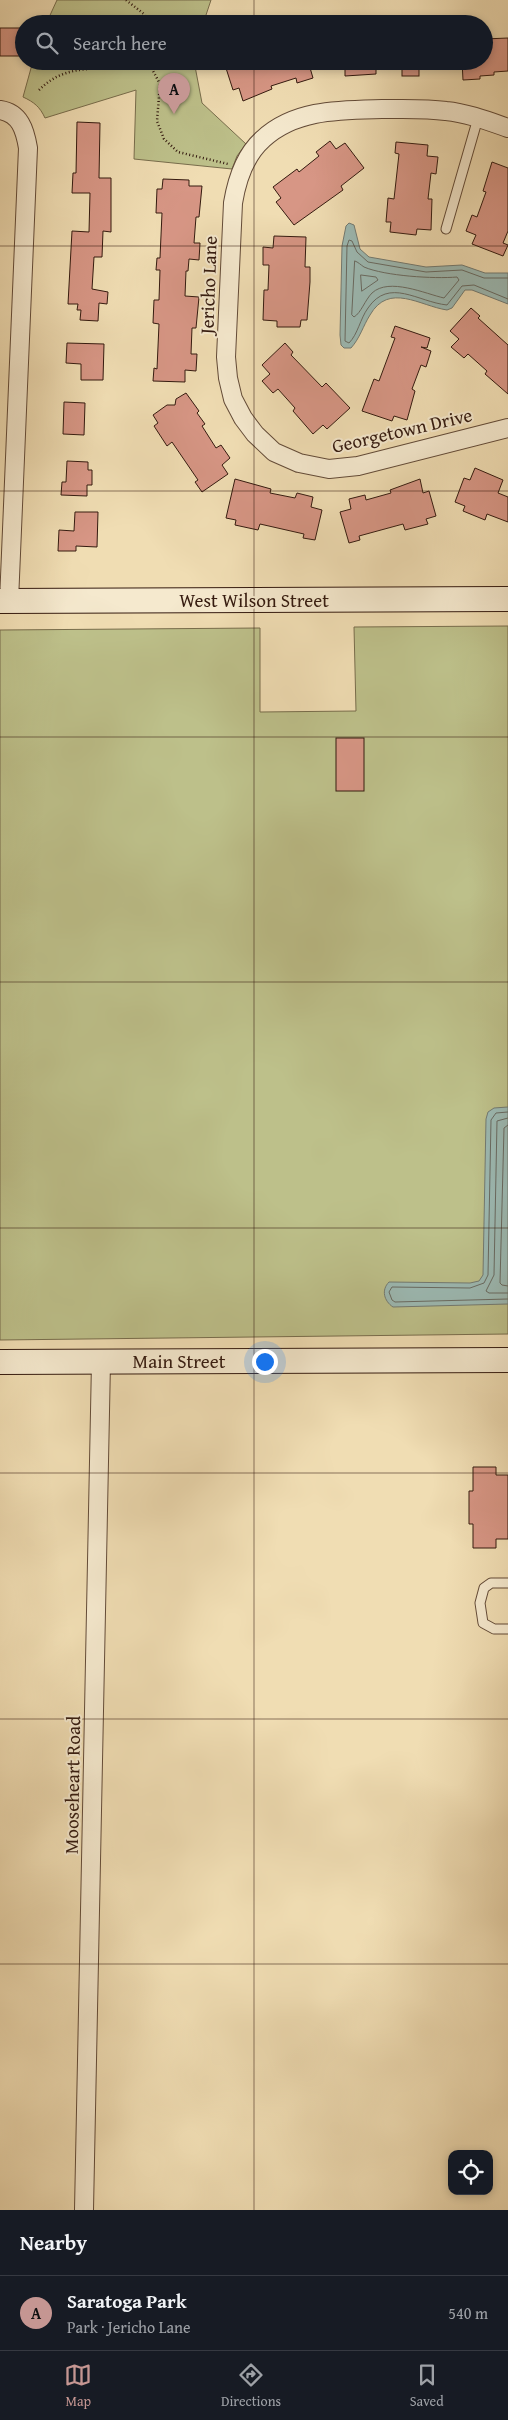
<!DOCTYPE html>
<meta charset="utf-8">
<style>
:root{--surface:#171b24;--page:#242831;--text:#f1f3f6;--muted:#9ea1a6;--line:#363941;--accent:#c59692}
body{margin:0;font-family:"Gentium Book Plus",serif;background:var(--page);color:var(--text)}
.controls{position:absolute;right:15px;bottom:15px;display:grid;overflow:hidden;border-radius:10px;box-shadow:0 2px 8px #0003}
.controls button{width:45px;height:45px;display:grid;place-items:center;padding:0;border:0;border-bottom:1px solid var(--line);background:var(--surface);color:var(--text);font:25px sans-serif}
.you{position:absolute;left:264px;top:1361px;width:18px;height:18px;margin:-12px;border:4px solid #fff;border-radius:50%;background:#1a73e8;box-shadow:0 0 0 8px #1a73e833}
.badge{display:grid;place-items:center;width:32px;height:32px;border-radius:50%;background:var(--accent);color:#111;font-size:16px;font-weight:700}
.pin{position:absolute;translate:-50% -41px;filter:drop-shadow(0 1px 2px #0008)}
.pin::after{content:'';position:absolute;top:26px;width:18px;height:15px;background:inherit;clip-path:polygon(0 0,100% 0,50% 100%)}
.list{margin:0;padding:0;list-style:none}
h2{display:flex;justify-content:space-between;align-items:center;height:65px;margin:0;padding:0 20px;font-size:21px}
h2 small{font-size:16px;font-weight:400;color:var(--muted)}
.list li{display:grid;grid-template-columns:32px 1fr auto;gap:15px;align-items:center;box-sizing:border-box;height:75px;padding:0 20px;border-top:1px solid var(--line)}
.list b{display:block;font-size:19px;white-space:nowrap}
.list p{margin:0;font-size:16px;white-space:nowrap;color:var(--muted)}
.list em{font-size:16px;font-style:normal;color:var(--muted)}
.icon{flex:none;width:28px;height:28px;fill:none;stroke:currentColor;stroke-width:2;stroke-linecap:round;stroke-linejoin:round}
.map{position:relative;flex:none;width:508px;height:2210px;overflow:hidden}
.search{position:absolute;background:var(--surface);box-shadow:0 2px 8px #0003;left:15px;right:15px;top:15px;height:55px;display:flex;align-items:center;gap:12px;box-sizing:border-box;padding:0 18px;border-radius:28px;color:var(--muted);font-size:19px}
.sheet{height:140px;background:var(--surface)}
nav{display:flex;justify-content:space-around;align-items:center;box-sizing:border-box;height:70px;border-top:1px solid var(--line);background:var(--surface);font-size:14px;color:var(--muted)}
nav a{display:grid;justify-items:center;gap:2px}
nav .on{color:var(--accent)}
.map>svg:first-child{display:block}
.green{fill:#bdc08a;stroke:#786d4c}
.water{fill:#9cbab4;stroke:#727a72}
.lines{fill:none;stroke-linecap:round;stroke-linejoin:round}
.shore{stroke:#686a62;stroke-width:1}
.building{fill:#d79685;stroke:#341a0f}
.lane-casing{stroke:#634b38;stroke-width:11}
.street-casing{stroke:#634b38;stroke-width:20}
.secondary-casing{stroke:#341a0f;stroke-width:26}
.path{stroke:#341a0f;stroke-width:2.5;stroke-dasharray:1 2.5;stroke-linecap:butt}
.lane{stroke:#f5e9ce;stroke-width:9}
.street{stroke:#f5e9ce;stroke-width:18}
.secondary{stroke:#f5e9ce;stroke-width:24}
.grid{fill:none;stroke:#341a0f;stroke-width:1;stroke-opacity:0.55}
.labels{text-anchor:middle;stroke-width:4;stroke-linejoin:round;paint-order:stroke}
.street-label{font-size:19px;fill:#341a0f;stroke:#f5e9ce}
</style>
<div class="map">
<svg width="508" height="2210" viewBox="0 0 508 2210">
<rect width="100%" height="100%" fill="#f0ddb3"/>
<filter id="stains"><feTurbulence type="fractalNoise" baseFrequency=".004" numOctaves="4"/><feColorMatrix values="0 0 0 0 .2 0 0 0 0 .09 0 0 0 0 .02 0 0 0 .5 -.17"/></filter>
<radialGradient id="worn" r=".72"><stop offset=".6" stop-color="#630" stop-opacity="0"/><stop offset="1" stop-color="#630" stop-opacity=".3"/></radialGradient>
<g class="green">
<path d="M57,0H211L203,24H46Z"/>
<path d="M33,61H194L202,103L246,144L237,156L232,169L134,159L136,90L45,118C40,107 34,102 23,97Z"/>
<path d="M508,626V1334L0,1340V630L260,628V712L356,711L354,627Z"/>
</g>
<g class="water">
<path d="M349,223L354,225L360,249L369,257L426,267L462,265L485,273H508V304L472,290H465L452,308L447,310C420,306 389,282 370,315C363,326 360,338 351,348H344L341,345L340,335L342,246L346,226Z"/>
<path d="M508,1107V1304L393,1307C384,1301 381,1290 389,1282L470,1283L479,1281L483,1275L486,1119L488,1112L494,1108Z"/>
</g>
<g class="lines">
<g class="shore">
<path d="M355,261C358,262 361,265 364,267C385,276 434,279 457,277L459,280L444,298C426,294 389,277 372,293C365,300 361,313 354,317L352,315Z"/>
<path d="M361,275L376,277L378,280L362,291Z"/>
<path d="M508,278H484L462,270L426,272L368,262L357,252L352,241L349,240L347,246L345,341L349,343C358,334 360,319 368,308C389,277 418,302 447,305L462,286L474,285L508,299"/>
<path d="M508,1112L496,1113L491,1120L488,1275L484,1283L470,1288L392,1287L389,1292L392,1300L395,1302L508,1299"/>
<path d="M508,1118L497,1121L494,1275L486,1291L489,1293H508"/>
<path d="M508,1125L504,1128L500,1283L502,1285L508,1286"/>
</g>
</g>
<g class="building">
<rect x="0" y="28" width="24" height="28"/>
<path d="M508,38V71L494,72V75L480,76V79L463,80L462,61H484V39Z"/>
<path d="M236,61H308L313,78L297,83L296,78L271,86L272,89L243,101L239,88L233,90L225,65Z"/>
<path d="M345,61H376V74L345,76Z"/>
<rect x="402" y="61" width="17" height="15"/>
<path d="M77,122L100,123L99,178H111V232L103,231L102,257H94L92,289L108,292L107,304L99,303L98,321L80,320L81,310H77L78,304H68L72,231L89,232L90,193H72L73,173H76Z"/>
<path d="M330,141L336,149L345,143L364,168L341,186L343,190L294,225L276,202L281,198L273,187L297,169L299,172L319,156L316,152Z"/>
<path d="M396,142L428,145L427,156L438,157L436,174L431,173L428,199H432L431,230L417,229L416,235L390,232L391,222H386L388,198L394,199L399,154L395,153Z"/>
<path d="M492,162L508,168V231L503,243L508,245L503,256L472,244L476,235L466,231L472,215L477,217L486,192L483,191Z"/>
<path d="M163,179L189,180V186H202L199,217H196L194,243H200L199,260L189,259L188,271H186L185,296L199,297L196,328H192L191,354H197L196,371L185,370V382L153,381L154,368L157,369L159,324L153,323L154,300H159L160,270H156L157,258H160L162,213H156L157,189H162Z"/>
<path d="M274,236L306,237L305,267H310V282L307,320H301L300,327H277V321L263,320L264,290H268L269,265H263V247L273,248Z"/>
<path d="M471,308L480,316L478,318L508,345V394L485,374L487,371L468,354L464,358L451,347L459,339L450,331Z"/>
<path d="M395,326L430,338L427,348L421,347L431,351L426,367L421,365L412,389L415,391L407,420L394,416L392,421L362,411L374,379L379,381L395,338L391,337Z"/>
<path d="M67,343L104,344L103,380H81V364L66,363Z"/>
<path d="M285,343L293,352L291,355L322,387L326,383L350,408L327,429L323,425L313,434L293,411L295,408L278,389L273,393L262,381L270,374L262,365Z"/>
<path d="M186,393L199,411L197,413L205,424L202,426L216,448L221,445L230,458L222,465L228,474L202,492L195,482L198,480L172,442L167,446L154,426L158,423L153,415L167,405H175L176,399Z"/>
<path d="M64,402L85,403L84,435L63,434Z"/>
<path d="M67,461L88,462V470H92V485H87V496L61,495L62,482H66Z"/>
<path d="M475,468L503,480L498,493L508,497V522L487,514L485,520L463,511L465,506L455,502L464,478L470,480Z"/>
<path d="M235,479L271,489L270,493L295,498L297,493L313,497L311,507L322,510L315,540L303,538L304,534L260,524L258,530L235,525L236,520L226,518Z"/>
<path d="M420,479L423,493L429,491L436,516L426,519L428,524L405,530L403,524L359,536L360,540L349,543L340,512L351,509L349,499L365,495L366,500L391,493L390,490Z"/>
<path d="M75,512H98L97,547L76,546V551H58L59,530L74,531Z"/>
<rect x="336" y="738" width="28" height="53"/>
<path d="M473,1467H496V1475H508V1539H496V1548H473V1524H469V1491H473Z"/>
</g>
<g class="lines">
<defs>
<g id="lane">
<path d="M446,229L478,118"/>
<path d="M508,1583H491L484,1588L480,1603L483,1623L494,1629H508"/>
</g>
<g id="street">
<path d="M0,110C20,113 25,130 28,148L9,601"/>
<path d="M508,128C488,121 467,113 446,111C425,108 403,109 382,109C341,110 295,109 263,139C245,155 237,179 233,203L226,357L228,378L233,399L243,418L255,434L274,452L299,463L329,469L358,466L508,428"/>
<path d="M84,2210L101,1362"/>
</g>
<g id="secondary">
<path d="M0,601L508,599"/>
<path d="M0,1362L508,1360"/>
</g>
</defs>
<use href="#lane" class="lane-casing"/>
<use href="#street" class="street-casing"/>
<use href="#secondary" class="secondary-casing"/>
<g class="path">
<path d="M126,0L144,14L151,24"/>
<path d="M144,61L151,67L160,84L157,121L164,139L178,152L228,164"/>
<path d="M39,90C70,59 101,75 139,61"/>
</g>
<use href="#lane" class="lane"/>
<use href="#street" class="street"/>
<use href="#secondary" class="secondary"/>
</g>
<path class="grid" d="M254,0V24M254,61V2210M0,246H508M0,491H508M0,737H508M0,982H508M0,1228H508M0,1473H508M0,1719H508M0,1964H508"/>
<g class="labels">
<g class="street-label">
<text transform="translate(208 285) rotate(-88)" y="7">Jericho Lane</text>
<text transform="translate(402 430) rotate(-13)" y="7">Georgetown Drive</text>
<text x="254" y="607">West Wilson Street</text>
<text x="179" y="1368">Main Street</text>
<text transform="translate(72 1785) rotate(-89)" y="7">Mooseheart Road</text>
</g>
</g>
<rect width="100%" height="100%" filter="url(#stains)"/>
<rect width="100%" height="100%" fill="url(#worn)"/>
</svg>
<div class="controls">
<button><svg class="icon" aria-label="locate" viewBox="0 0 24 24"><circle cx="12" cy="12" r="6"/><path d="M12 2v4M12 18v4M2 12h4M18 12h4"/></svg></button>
</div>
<div class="you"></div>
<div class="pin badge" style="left:174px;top:114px">A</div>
<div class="search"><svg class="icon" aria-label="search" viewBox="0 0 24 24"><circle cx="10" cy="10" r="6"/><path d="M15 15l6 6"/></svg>Search here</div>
</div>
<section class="sheet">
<h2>Nearby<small></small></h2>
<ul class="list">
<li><span class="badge">A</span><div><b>Saratoga Park</b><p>Park · Jericho Lane</p></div><em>540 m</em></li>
</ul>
</section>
<nav>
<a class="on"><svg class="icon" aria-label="map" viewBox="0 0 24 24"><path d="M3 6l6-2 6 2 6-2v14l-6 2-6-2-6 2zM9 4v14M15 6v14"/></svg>Map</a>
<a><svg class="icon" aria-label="directions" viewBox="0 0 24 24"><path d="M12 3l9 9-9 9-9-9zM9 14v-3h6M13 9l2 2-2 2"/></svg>Directions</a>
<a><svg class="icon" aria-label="saved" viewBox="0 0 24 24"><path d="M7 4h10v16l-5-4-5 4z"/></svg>Saved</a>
</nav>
